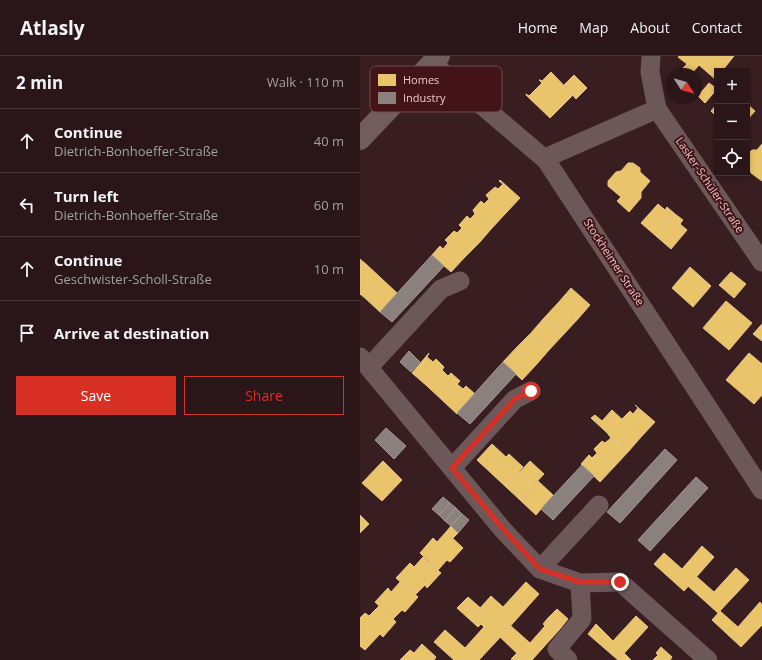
<!DOCTYPE html>
<meta charset="utf-8">
<style>
:root{--surface:#2a1618;--page:#362325;--text:#f1f3f6;--muted:#a59fa2;--line:#463537;--accent:#d93025}
body{margin:0;font-family:"Open Sans",sans-serif;background:var(--page);color:var(--text)}
.controls{position:absolute;right:12px;top:12px;display:grid;overflow:hidden;border-radius:0px;box-shadow:0 2px 6px #0003}
.controls button{width:36px;height:36px;display:grid;place-items:center;padding:0;border:0;border-bottom:1px solid var(--line);background:var(--surface);color:var(--text);font:20px sans-serif}
.compass{position:absolute;left:306px;top:12px;width:36px;height:36px;border-radius:50%;background:var(--surface);box-shadow:0 2px 6px #0003;rotate:126deg}
.stop{position:absolute;width:12px;height:12px;margin:-9px;border:3px solid #d93025;border-radius:50%;background:#fff}
.stop.end{background:#d93025;border-color:#fff;box-shadow:0 1px 4px #0008}
.list{margin:0;padding:0;list-style:none}
h2{display:flex;justify-content:space-between;align-items:center;height:52px;margin:0;padding:0 16px;font-size:17px}
h2 small{font-size:13px;font-weight:400;color:var(--muted)}
.list li{display:grid;grid-template-columns:26px 1fr auto;gap:12px;align-items:center;box-sizing:border-box;height:64px;padding:0 16px;border-top:1px solid var(--line)}
.list b{display:block;font-size:15px;white-space:nowrap}
.list p{margin:0;font-size:13px;white-space:nowrap;color:var(--muted)}
.list em{font-size:13px;font-style:normal;color:var(--muted)}
.actions{display:flex;gap:8px;padding:12px 16px}
.actions a{flex:1;padding:9px 0;border:1px solid var(--accent);border-radius:0px;text-align:center;font-size:14px;color:var(--accent)}
.actions .main{background:var(--accent);color:#fff}
.icon{flex:none;width:22px;height:22px;fill:none;stroke:currentColor;stroke-width:2;stroke-linecap:round;stroke-linejoin:round}
.map{position:relative;flex:none;width:402px;height:604px;overflow:hidden}
header{display:flex;align-items:center;gap:24px;box-sizing:border-box;height:56px;padding:0 20px;background:var(--surface);border-bottom:1px solid var(--line)}
header strong{font-size:19px}
nav{display:flex;gap:22px;margin-inline-start:auto;font-size:14px}
main{display:flex}
aside{flex:1;background:var(--surface)}
.map>svg:first-child{display:block}
.homes{fill:#e9c46a;stroke:#e9c686}
.industry{fill:#8a817c;stroke:#a69793}
.lines{fill:none;stroke-linecap:round;stroke-linejoin:round}
.street{stroke:#6c5859;stroke-width:19}
.secondary{stroke:#715d5d;stroke-width:22}
.route{stroke:#d93025;stroke-width:5}
.labels{text-anchor:middle;stroke-width:4;stroke-linejoin:round;paint-order:stroke}
.street-label{font-size:11px;fill:#e9c9c9;stroke:#421317}
.key{fill:#421317;stroke:#744a4c;stroke-width:1}
.key-label{font-size:11px;fill:#e9c9c9}
</style>
<header>
<strong>Atlasly</strong>
<nav><a>Home</a><a>Map</a><a>About</a><a>Contact</a></nav>
</header>
<main>
<aside>
<h2>2 min<small>Walk · 110 m</small></h2>
<ul class="list">
<li><svg class="icon" aria-label="ahead" viewBox="0 0 24 24"><path d="M12 20V5M6 11l6-6 6 6"/></svg><div><b>Continue</b><p>Dietrich-Bonhoeffer-Straße</p></div><em>40 m</em></li>
<li><svg class="icon" aria-label="left" viewBox="0 0 24 24"><path d="M17 20v-9H6M10 6l-5 5 5 5"/></svg><div><b>Turn left</b><p>Dietrich-Bonhoeffer-Straße</p></div><em>60 m</em></li>
<li><svg class="icon" aria-label="ahead" viewBox="0 0 24 24"><path d="M12 20V5M6 11l6-6 6 6"/></svg><div><b>Continue</b><p>Geschwister-Scholl-Straße</p></div><em>10 m</em></li>
<li><svg class="icon" aria-label="arrive" viewBox="0 0 24 24"><path d="M6 21V4h12l-3 4 3 4H6"/></svg><div><b>Arrive at destination</b></div></li>
</ul>
<div class="actions"><a class="main">Save</a><a>Share</a></div>
</aside>
<div class="map">
<svg width="402" height="604" viewBox="0 0 402 604">
<rect width="100%" height="100%" fill="#381e20"/>
<g class="homes">
<path d="M320,0H347L332,17L324,11L327,8L318,1Z"/>
<path d="M347,0H374L362,15H357V20L355,23L339,9Z"/>
<path d="M324,11L332,17L331,18H318Z"/>
<path d="M191,16L213,39L190,62L166,39V38L169,40L182,27L179,24H180L182,25Z"/>
<path d="M214,19L227,32L216,43L204,29Z"/>
<path d="M349,27L357,33L345,47L338,40Z"/>
<path d="M357,48V61L351,55Z"/>
<path d="M387,48L395,55L387,64Z"/>
<path d="M402,88V125L391,117V116L387,112V106L390,103L388,98L392,94H397Z"/>
<path d="M268,107H273L280,112V116L290,125L281,136V142L269,156L257,145L261,141L248,130V125L256,116L261,115Z"/>
<path d="M140,124L160,142L146,157L126,139L135,131L138,133L143,128L139,125Z"/>
<path d="M126,139L146,157L132,172L113,154L121,145L124,148L129,143Z"/>
<path d="M298,148L305,154L307,151L315,158L296,180L281,167Z"/>
<path d="M113,154L132,172L119,187L99,169L107,160L110,163L115,158Z"/>
<path d="M315,158L323,164L320,168L327,174L311,193L296,180Z"/>
<path d="M99,169L119,187L105,201L85,184L94,175L97,177L102,172Z"/>
<path d="M85,184L105,201L91,216L72,199L80,190L83,193L88,187Z"/>
<path d="M0,203L7,209L0,217Z"/>
<path d="M7,209L22,223L5,242L0,238V217Z"/>
<path d="M330,211L351,230L333,251L312,232Z"/>
<path d="M371,216L386,228L374,242L359,229Z"/>
<path d="M22,223L37,237L20,256L5,242Z"/>
<path d="M211,232L230,249L217,264L198,247Z"/>
<path d="M366,245L392,267L369,294L343,272Z"/>
<path d="M198,247L217,264L203,279L184,262Z"/>
<path d="M184,262L203,279L189,294L171,277Z"/>
<path d="M402,268V285L393,278Z"/>
<path d="M171,277L189,294L176,309L157,291Z"/>
<path d="M157,291L176,309L162,324L143,306Z"/>
<path d="M69,297L67,301L73,306L76,303L84,311L67,330L52,317Z"/>
<path d="M389,297L402,308V339L394,348L366,324Z"/>
<path d="M84,311L82,314L88,320L91,317L100,325L82,344L67,330Z"/>
<path d="M100,325L97,328L103,333L106,330L115,338L97,358L82,344Z"/>
<path d="M275,349L295,366L281,381L262,363L270,355L273,358L278,352Z"/>
<path d="M252,354L281,381L268,396L231,362L235,359L242,365Z"/>
<path d="M248,378L268,396L254,411L234,393L242,385L245,387L251,382Z"/>
<path d="M132,388L146,401L131,417L117,404Z"/>
<path d="M234,393L254,411L240,426L221,408L229,399L232,402L237,397Z"/>
<path d="M149,398L163,411L146,431L131,417Z"/>
<path d="M23,405L42,424L22,445L2,427Z"/>
<path d="M170,405L184,418L160,444L146,431Z"/>
<path d="M178,425L193,439L176,459L160,444Z"/>
<path d="M0,459L9,468L0,477Z"/>
<path d="M91,470L98,477L93,482L86,476Z"/>
<path d="M86,476L103,492L90,506L87,504L78,514L60,497L73,482L77,486Z"/>
<path d="M342,490L354,501L324,535L294,508L304,497L322,513Z"/>
<path d="M63,501L81,517L67,532L65,529L55,539L36,522L50,507L54,511Z"/>
<path d="M376,512L389,524L358,557L328,530L337,521L354,536Z"/>
<path d="M41,525L58,541L45,556L42,554L33,563L15,546L28,532L31,536Z"/>
<path d="M166,526L179,538L146,575L120,552L131,540L143,551Z"/>
<path d="M108,541L132,562L124,571L121,568L118,571L97,552Z"/>
<path d="M400,546L402,549V569L381,591L352,564L360,555L378,571Z"/>
<path d="M19,550L36,566L23,581L20,578L5,594L0,590V562L5,557L9,560Z"/>
<path d="M197,553L208,563L200,573L188,562Z"/>
<path d="M276,560L288,571L258,604L228,578L236,568L253,585Z"/>
<path d="M132,562L146,575L119,604H94L74,586L85,574L105,592Z"/>
<path d="M188,562L200,573L172,604H164L140,581L151,570L170,587L185,570L183,568Z"/>
<path d="M62,588L76,601L74,604H40L50,594L54,597Z"/>
<path d="M301,591L312,601L310,604H293L298,599L296,597Z"/>
<path d="M157,597L164,604H153L151,603Z"/>
<path d="M264,597L271,604H258Z"/>
</g>
<g class="industry">
<path d="M72,199L84,210L32,266L20,256Z"/>
<path d="M49,295L60,306L51,316L40,306Z"/>
<path d="M143,306L156,318L110,368L97,357Z"/>
<path d="M26,372L46,390L34,403L15,384Z"/>
<path d="M305,393L317,404L260,467L247,456Z"/>
<path d="M222,409L234,420L193,464L181,453Z"/>
<path d="M336,421L348,432L290,495L278,484Z"/>
<path d="M83,441L90,447L79,459L72,453Z"/>
<path d="M90,447L96,452L85,465L79,459Z"/>
<path d="M96,452L102,458L91,470L85,465Z"/>
<path d="M102,458L109,464L98,477L91,470Z"/>
</g>
<g class="lines">
<g class="street">
<path d="M291,0L290,16L297,53"/>
<path d="M72,7L186,104L402,434"/>
<path d="M186,104L192,99L297,53L402,206"/>
<path d="M0,301L143,474L180,513L220,527L260,526L348,604"/>
<path d="M9,311L81,233L100,225"/>
<path d="M92,412L155,343L171,335"/>
<path d="M180,513L239,449"/>
<path d="M208,604L197,593L222,563L220,527"/>
</g>
<path class="secondary" d="M0,83L79,0"/>
</g>
<g class="lines">
<path class="route" d="M171,335L155,343L92,412L144,474L180,513L220,526H260"/>
</g>
<g class="labels">
<g class="street-label">
<text transform="translate(350 129) rotate(56)" y="4">Lasker-Schüler-Straße</text>
<text transform="translate(254 206) rotate(57)" y="4">Stockheimer Straße</text>
</g>
</g>
<rect x="10" y="10" width="132" height="46" rx="6" class="key"/>
<rect x="18" y="18" width="18" height="12" fill="#e9c46a"/>
<rect x="18" y="36" width="18" height="12" fill="#8a817c"/>
<g class="key-label">
<text x="43" y="28">Homes</text>
<text x="43" y="46">Industry</text>
</g>
</svg>
<div class="controls">
<button>+</button>
<button>−</button>
<button><svg class="icon" aria-label="locate" viewBox="0 0 24 24"><circle cx="12" cy="12" r="6"/><path d="M12 2v4M12 18v4M2 12h4M18 12h4"/></svg></button>
</div>
<svg class="compass" viewBox="-18 -18 36 36"><path d="M0-13l5 13h-10z" fill="#e53935"/><path d="M0 13l5-13h-10z" fill="#a59fa2"/></svg>
<div class="stop" style="left:171px;top:335px"></div>
<div class="stop end" style="left:260px;top:526px"></div>
</div>
</main>
